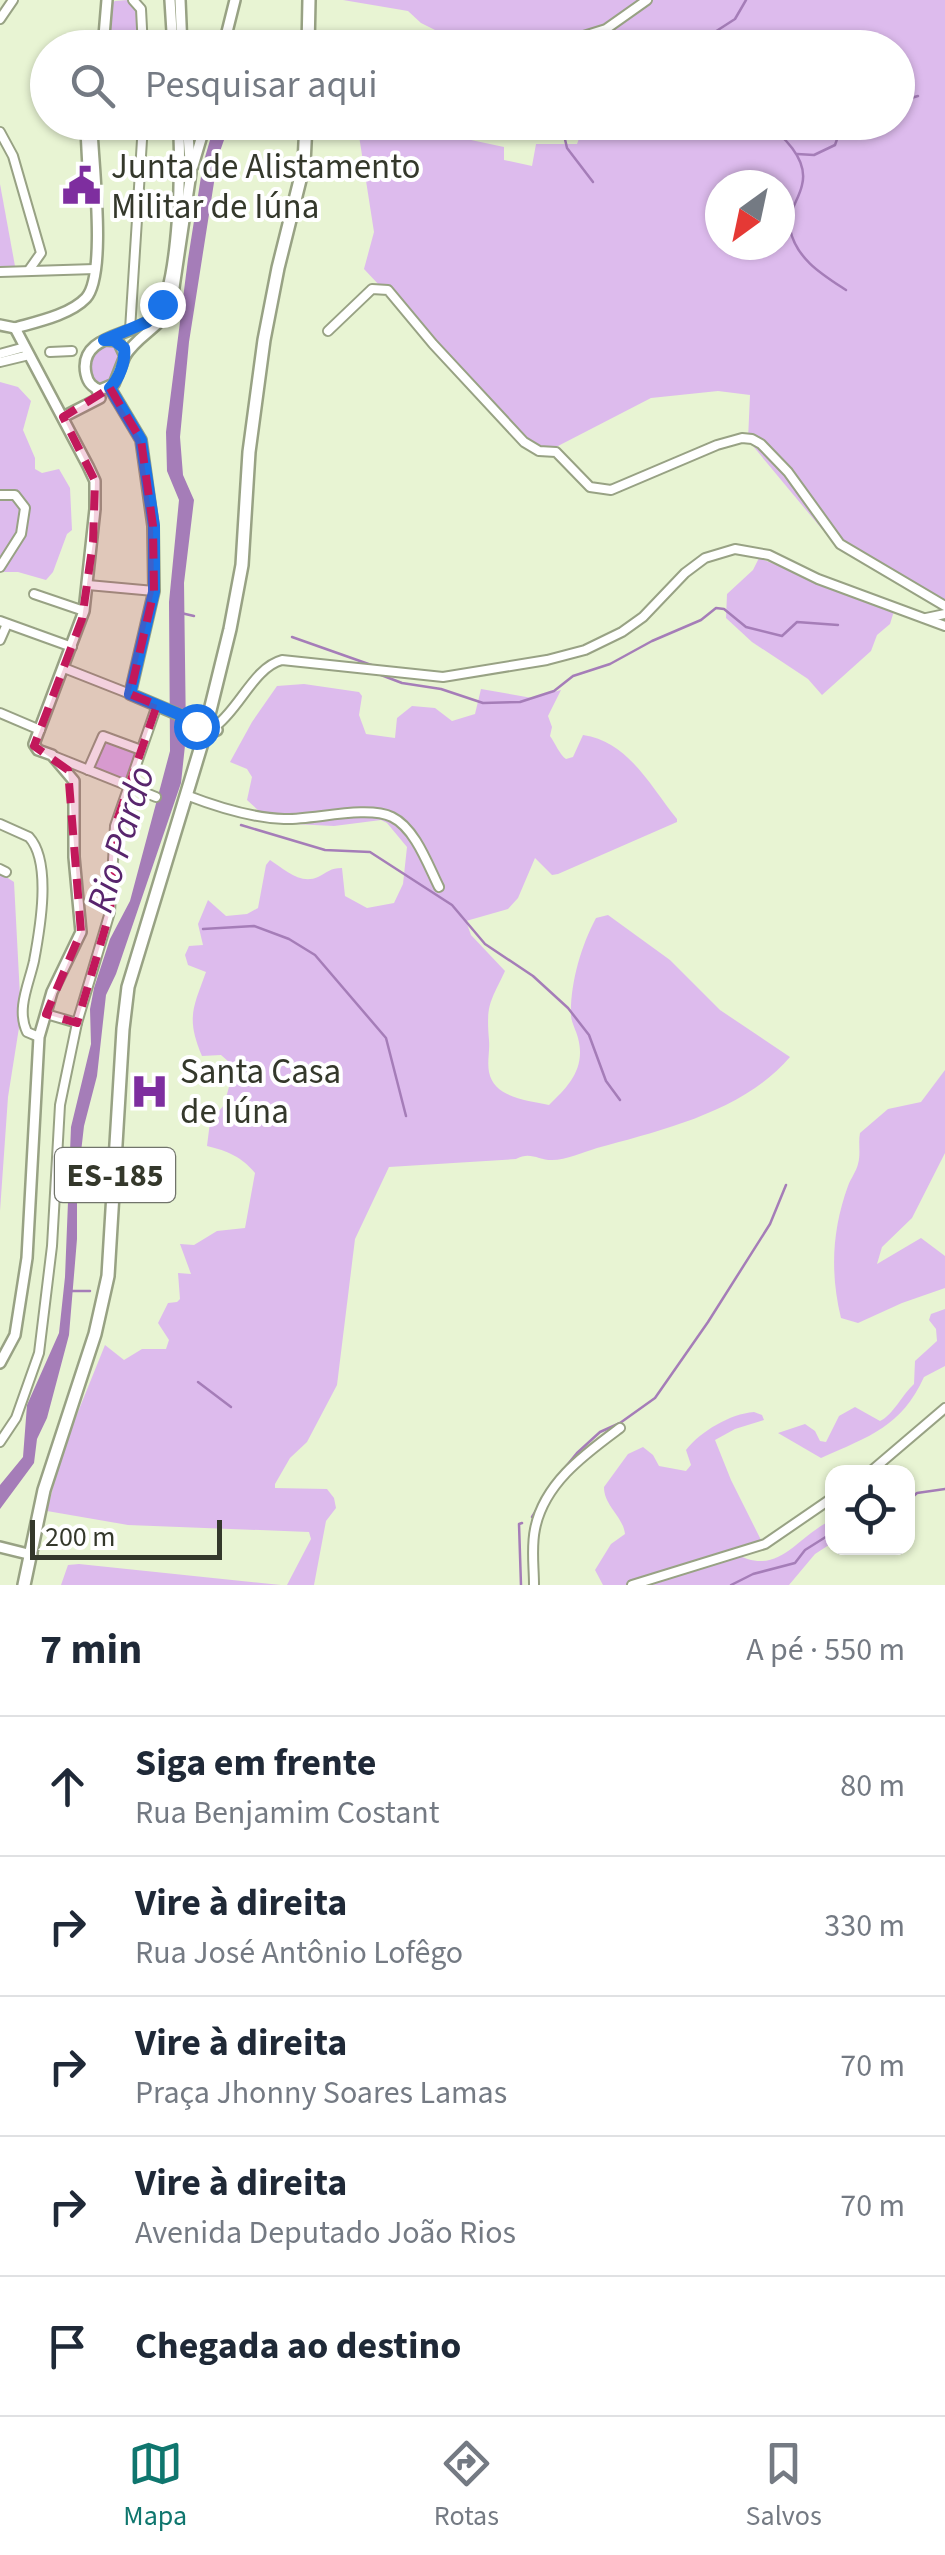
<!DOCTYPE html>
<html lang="pt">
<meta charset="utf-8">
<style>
:root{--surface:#fff;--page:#f6f6f7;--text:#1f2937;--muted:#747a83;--line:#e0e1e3;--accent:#0f766e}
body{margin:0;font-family:"Source Sans 3",sans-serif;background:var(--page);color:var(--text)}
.controls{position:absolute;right:30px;bottom:30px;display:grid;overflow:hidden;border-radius:20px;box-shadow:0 2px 8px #0004}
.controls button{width:90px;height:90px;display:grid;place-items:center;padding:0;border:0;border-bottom:2px solid var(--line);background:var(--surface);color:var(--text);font:50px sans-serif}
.compass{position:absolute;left:705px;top:170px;width:90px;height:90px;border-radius:50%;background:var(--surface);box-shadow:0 2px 8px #0004;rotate:213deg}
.scale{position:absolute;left:30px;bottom:25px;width:192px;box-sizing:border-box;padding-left:10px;border:5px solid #34382b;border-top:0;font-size:28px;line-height:35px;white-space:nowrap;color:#34382b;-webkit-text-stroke:8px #fff;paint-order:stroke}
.stop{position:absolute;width:30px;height:30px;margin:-22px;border:8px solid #1a73e8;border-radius:50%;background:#fff}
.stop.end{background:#1a73e8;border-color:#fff;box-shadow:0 2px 10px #0008}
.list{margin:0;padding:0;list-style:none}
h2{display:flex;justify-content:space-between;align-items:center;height:130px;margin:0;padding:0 40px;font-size:42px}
h2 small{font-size:32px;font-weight:400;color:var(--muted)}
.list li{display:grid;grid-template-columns:65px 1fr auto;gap:30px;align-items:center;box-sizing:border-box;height:140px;padding:0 40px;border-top:2px solid var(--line)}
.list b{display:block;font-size:38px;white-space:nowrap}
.list p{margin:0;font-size:32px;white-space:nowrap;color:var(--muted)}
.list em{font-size:32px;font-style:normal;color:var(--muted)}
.icon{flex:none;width:55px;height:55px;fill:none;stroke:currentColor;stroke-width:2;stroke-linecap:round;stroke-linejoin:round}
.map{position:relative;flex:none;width:945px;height:1585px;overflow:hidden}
.search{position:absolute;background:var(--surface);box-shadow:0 2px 8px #0004;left:30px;right:30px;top:30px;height:110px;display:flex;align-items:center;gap:25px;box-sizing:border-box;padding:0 35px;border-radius:55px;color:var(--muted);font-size:38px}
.sheet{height:830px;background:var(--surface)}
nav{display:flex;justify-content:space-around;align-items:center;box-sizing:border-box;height:140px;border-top:2px solid var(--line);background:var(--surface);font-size:28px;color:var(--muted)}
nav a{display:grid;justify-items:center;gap:5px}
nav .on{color:var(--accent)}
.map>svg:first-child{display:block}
.green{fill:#ddbbed;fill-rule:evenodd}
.water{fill:#a57db8}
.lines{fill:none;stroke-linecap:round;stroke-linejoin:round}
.stream{stroke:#a57db8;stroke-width:2.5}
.minor-casing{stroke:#98a284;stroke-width:12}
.tertiary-casing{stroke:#98a284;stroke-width:14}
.primary-casing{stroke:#98a284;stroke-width:16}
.minor{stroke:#fff;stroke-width:8}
.tertiary{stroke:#fff;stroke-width:9}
.primary{stroke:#fff;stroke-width:11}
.route{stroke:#1a73e8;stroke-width:12}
.marked{fill:#c2185b;fill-opacity:0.2;stroke:#c2185b;stroke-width:8;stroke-dasharray:20 12;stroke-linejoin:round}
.labels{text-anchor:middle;stroke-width:8;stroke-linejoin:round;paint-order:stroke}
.shield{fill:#fff;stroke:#71746b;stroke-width:2.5}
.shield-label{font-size:32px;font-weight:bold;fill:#34382b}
.poi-label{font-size:35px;fill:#34382b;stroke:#fff;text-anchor:start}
.water-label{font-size:38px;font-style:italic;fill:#58256d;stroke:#fff}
</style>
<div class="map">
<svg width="945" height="1585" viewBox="0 0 945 1585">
<rect width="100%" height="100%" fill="#e8f4d3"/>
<g class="green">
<path d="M128,0L138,9L140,47H111L108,6L115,1Z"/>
<path d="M343,0H945V631L932,623L943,608L842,547L821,528L748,440L750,395L718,391L651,398L558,446L537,453L364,269L374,232L357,123H391L504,147V160L532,166L536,144H577L581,133L570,123L898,122V48H544L538,44L481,48L473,44L470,47H447V36L421,23L408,11ZM720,185H780V245H720Z"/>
<path d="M0,184L15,266L0,267Z"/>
<path d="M110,344L117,347L120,355L111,380L101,386L93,379C87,362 94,350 110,344Z"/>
<path d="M0,382L18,387L31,401L23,430L35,458V469L42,473L59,469L70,488L72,530L67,534L53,572L46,580L18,572H0Z"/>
<path d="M759,558L894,611L890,624L877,635L871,651L822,695L808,679L752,642L726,618L727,594L753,570Z"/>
<path d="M304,684L359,692L362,696L359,715L366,734L395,738L397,718L412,706L435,708L452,721L475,714L481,689L532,698L561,690L548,716L552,727L550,736C555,743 560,755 566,759L573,757L583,735C629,742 650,786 677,819V822L558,874L552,875L535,858L518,898L508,909L466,921L471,935L505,971C490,1003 486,1004 489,1040C490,1051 487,1061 489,1072C494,1098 527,1100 549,1105C569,1086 586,1068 578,1038C576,1030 572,1024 571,1016C570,984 581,946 596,918L608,915L670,960L720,1010L790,1057C744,1111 663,1130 597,1148C584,1152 566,1160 552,1160C538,1160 530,1151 516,1159L389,1167L355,1239L337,1385L307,1442L290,1458L275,1484V1488L327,1489L334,1498L336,1508L326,1521L314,1585H287L311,1539L309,1532L128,1525L47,1511L63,1449L105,1345L124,1360L142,1349H166L169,1340L158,1323L168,1303L177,1302L180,1299L178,1273L191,1274L180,1244L194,1245L217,1231L245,1228L255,1173C242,1157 228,1151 207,1146L210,1122L224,1105L232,1076L229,1062L221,1055L202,1056C186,1018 193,1008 206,972L188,965L185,955L189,946L203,945L198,924L208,900L226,916L247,914L258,908L266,865L270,860C284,869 300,885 318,877C328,872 330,868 342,868L345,896L367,908L394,903L403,884L407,847L387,823L381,820L334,826L293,824L278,814L259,811L247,800L252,777L247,769L230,762L252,722L277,686Z"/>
<path d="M104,738L137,751L127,782L92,768Z"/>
<path d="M0,873L14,882L21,1015L8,1097L0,1211Z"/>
<path d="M945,1070V1153L912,1218L882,1247L877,1264L921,1238L945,1256V1288L902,1303L858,1323L841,1318C830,1273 832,1230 848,1186C851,1178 856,1172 858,1164C861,1154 858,1143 860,1133L888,1109L921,1102Z"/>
<path d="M945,1309V1366L924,1377C901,1427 870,1436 821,1458L778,1433L805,1424L815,1431L820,1441L826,1442L839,1416L855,1407L880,1421C893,1415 902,1395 914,1384L915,1361L937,1341L936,1329L929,1320L931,1314Z"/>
<path d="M754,1412L762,1415L764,1420L735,1429L715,1440L731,1480L762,1542L733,1552C778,1580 796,1536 832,1520V1543L815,1554L789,1585H603L595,1570L611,1544L625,1534C623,1516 604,1506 604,1487L628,1454L643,1447L653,1455L659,1466L686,1471L691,1465L686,1450C701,1431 730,1414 754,1412Z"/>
<path d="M79,1564L281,1585H61L68,1565Z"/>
</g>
<path class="water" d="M215,123H230L218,157L189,342L180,437L183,475L194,500L184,583L186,736L181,783L116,974L106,995L97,1076L84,1126L77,1187V1239L69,1335L47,1418L37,1439L34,1463L0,1509V1485L23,1457L27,1405L59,1333L65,1277L71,1127L91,1044L90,1009L94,988L110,939L130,901L170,751L169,602L179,500L167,471L166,432L188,259L203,164Z"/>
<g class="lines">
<g class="stream">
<path d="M690,48L735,19L746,0"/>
<path d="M898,102L918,96"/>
<path d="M561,122L567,148L593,182"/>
<path d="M763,122C782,134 809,159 802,185C799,200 787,212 790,229C796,259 823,275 846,290"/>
<path d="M797,154L814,155L835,145L843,122"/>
<path d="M181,613L194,616"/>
<path d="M292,637L377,667"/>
<path d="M381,675L402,683L441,689L483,703L520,702L554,691L573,676L610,664L652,641L701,620L716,608L724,609L746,627L782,636L797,622L838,625"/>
<path d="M241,825L325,850L370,852L452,905L485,944L533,976L568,1008L589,1035L606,1081L620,1100"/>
<path d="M203,929L254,926L289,939L315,955L386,1038L406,1116"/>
<path d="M72,1291H90"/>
<path d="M198,1382L231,1407"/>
<path d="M554,1481L577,1453L600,1432L620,1423L655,1398L708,1322L770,1224L786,1185"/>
<path d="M908,1501L917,1493L945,1489"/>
<path d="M532,1517L537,1509"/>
<path d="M521,1585L519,1524L522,1523"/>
<path d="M731,1585L753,1574L795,1563L805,1550L832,1533"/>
</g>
<defs>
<g id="minor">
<path d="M133,0L141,9L143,48"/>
<path d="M0,19L13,0"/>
<path d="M545,48L606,29L647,0"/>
<path d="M94,125L182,123"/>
<path d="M0,132L13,156L41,253L29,270"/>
<path d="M0,272L95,269"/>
<path d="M130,330L143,124"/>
<path d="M328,331L372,289L388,290L433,344L524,442L539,451L556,452L590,487L611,490L717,445L742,438L752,439L761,444L788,472L840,544L945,606"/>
<path d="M50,352L72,351"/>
<path d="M0,354L25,347"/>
<path d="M0,362L29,355"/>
<path d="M0,495H15L25,508L21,534L0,567"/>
<path d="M88,585L154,591"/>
<path d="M34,594L84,611"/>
<path d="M926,618L945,614"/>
<path d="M0,621L72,647"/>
<path d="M0,640L7,624"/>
<path d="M64,668L130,694"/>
<path d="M0,713L40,730"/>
<path d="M217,725C240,707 255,667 282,660L443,677L547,660L585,650L622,632L643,617L685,573L705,558L735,549L769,555L818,579L945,626"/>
<path d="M56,757L156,797"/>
<path d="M88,770L103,736L141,750"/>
<path d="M186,795C217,807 251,818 284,819C313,820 367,805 392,817C415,828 428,865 439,887"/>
<path d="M0,824L29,837C52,862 40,929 34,961C29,984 16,1009 27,1032L39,1037"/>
<path d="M0,869L6,872"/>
<path d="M46,1014L77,1023"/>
<path d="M0,1442L16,1418L39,1353L52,1246L60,1105L77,1023L110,912L115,826L157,705"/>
<path d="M870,1472L945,1408"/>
<path d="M534,1585C534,1566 531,1548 535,1529C544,1483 585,1454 620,1428"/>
<path d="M632,1585L765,1544L832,1498"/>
</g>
<g id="tertiary">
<path d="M170,0L173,48"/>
<path d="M180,0L182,48"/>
<path d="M103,48L107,0"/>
<path d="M223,48L235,0"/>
<path d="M86,130L89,187"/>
<path d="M193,166L206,122"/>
<path d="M0,325L15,328"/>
<path d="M15,328C36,322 70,315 86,298C107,275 93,163 92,129"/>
<path d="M105,340L118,341L125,356L114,384L100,390C92,387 88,383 86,374C77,332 139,337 157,314C179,286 182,160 178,122"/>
<path d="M125,356C139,333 163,328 172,301L191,173L187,122"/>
<path d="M110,388L141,440L153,526L154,591L130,694L196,722L201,731L211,733L217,730L212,720L202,717L196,722"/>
<path d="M63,417L100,398L97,390"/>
<path d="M0,1363L15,1335L27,1258L39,1037L52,992L81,932L74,857V781L52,755L38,750L34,744L84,611L95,509V481L88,466L15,328"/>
<path d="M0,1547L32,1555"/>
</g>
<g id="primary">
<path d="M308,48L309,0"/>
<path d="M24,1585L44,1490L95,1334L108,1276L123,1029L128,987L202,743L230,629L242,565L249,452L264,340L278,268L304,164L306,122"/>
</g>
</defs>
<use href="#minor" class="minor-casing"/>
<use href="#tertiary" class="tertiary-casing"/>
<use href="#primary" class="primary-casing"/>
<use href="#minor" class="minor"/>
<use href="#tertiary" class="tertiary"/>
<use href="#primary" class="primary"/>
</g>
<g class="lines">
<path class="route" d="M162,304L147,322L104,340H114L124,348C126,361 119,379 110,388L141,440L154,526V592L130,694L188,718L196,722V726"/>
</g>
<path class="marked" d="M110,388L141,440L153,526L154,591L130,694L157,705L115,826L110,912L77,1023L46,1014L81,932L68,770L34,746L82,619L93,542L95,481L63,417Z"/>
<defs>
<symbol id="civic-bare" viewBox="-9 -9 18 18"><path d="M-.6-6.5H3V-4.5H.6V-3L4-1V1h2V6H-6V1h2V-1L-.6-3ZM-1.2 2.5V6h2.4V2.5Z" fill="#7e2e9f" stroke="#fff" stroke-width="2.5" paint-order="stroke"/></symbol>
<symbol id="hospital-bare" viewBox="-9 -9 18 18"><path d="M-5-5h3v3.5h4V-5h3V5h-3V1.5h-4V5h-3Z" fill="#7e2e9f" stroke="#fff" stroke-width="2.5" paint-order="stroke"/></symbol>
</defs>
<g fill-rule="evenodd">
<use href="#civic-bare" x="54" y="158" width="55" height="55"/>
<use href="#hospital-bare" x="122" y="1064" width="55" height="55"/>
</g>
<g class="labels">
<rect class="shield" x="55" y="1148" width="120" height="54" rx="8"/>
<g class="shield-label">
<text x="115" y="1186">ES-185</text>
</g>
<g class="poi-label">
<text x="111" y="178">Junta de Alistamento<tspan x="111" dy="40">Militar de Iúna</tspan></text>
<text x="180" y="1083">Santa Casa<tspan x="180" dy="40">de Iúna</tspan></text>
</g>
<g class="water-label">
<text transform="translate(120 839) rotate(-73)" y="13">Rio Pardo</text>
</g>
</g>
</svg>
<div class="controls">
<button><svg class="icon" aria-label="locate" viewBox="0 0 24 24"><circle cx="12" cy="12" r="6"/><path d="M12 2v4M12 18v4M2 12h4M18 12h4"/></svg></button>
</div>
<svg class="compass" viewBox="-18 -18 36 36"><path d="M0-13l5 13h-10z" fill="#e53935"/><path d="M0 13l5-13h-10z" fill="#747a83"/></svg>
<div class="scale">200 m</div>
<div class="stop" style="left:196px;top:726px"></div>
<div class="stop end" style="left:162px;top:304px"></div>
<div class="search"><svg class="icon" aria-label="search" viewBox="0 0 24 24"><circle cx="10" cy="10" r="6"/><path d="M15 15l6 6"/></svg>Pesquisar aqui</div>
</div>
<section class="sheet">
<h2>7 min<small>A pé · 550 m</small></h2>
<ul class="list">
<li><svg class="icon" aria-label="ahead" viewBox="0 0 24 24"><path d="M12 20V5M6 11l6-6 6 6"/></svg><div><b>Siga em frente</b><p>Rua Benjamim Costant</p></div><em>80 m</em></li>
<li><svg class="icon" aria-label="right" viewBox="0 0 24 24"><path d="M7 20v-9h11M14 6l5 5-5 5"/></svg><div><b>Vire à direita</b><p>Rua José Antônio Lofêgo</p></div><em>330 m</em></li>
<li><svg class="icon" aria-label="right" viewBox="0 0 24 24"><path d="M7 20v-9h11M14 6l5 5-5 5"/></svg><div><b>Vire à direita</b><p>Praça Jhonny Soares Lamas</p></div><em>70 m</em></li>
<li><svg class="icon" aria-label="right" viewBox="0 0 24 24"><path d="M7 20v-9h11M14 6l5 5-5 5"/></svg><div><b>Vire à direita</b><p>Avenida Deputado João Rios</p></div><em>70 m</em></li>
<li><svg class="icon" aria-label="arrive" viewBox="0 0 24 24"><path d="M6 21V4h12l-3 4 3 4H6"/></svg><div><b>Chegada ao destino</b></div></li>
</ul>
</section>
<nav>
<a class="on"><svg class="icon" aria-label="map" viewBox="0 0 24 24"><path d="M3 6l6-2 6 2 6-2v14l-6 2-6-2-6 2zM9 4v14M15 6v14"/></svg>Mapa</a>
<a><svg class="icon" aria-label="directions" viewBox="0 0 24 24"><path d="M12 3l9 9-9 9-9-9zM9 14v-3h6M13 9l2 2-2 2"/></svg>Rotas</a>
<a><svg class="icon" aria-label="saved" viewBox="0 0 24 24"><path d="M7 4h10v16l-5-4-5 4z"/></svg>Salvos</a>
</nav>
